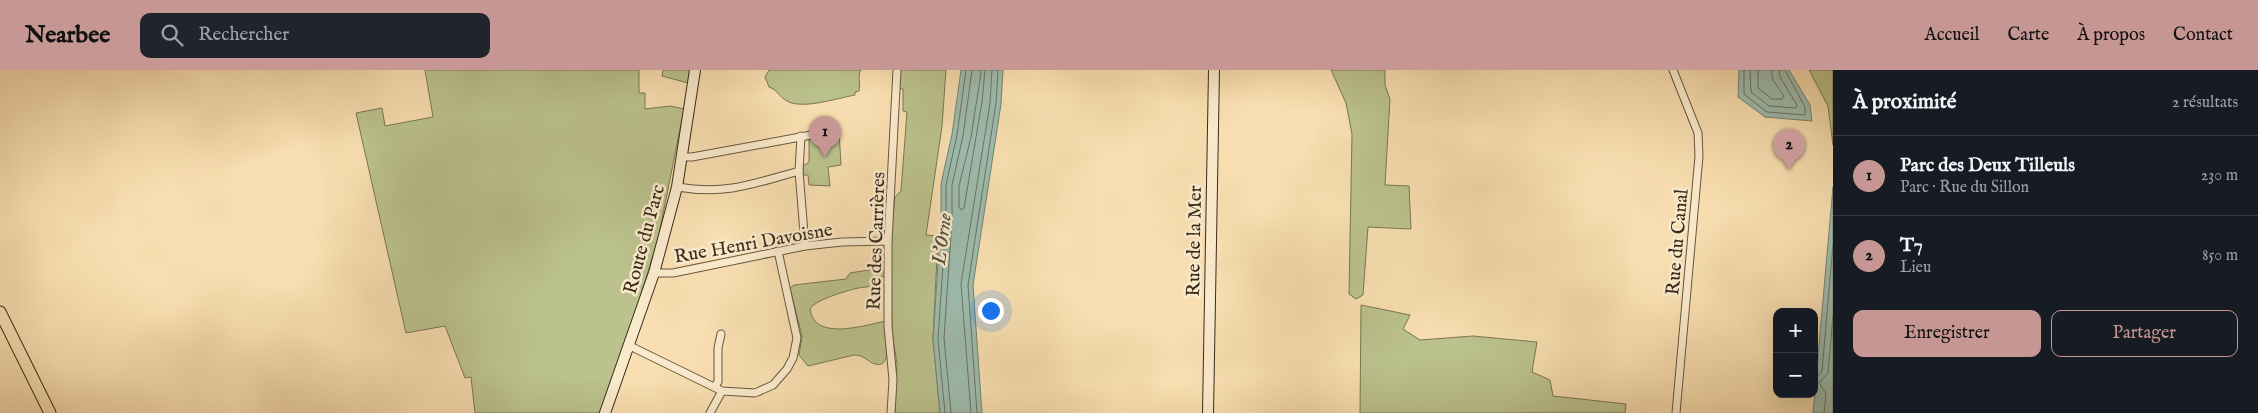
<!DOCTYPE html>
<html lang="fr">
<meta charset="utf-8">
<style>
:root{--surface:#171b24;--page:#20242c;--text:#f1f3f6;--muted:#9ea1a6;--line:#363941;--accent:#c59692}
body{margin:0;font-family:"IM FELL English",serif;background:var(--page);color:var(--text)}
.controls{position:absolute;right:15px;bottom:15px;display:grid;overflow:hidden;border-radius:10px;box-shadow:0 5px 20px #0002}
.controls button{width:45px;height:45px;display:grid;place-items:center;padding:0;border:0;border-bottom:1px solid var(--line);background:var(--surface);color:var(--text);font:25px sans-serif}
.you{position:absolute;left:990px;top:240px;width:18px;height:18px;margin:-12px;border:4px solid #fff;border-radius:50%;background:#1a73e8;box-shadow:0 0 0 8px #1a73e833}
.badge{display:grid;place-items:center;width:32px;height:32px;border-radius:50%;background:var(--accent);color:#111;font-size:16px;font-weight:700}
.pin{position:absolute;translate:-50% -41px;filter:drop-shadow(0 1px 2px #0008)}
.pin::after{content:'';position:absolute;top:26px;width:18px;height:15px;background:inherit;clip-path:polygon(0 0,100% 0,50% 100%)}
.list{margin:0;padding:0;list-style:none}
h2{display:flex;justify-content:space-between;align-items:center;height:65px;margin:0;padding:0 20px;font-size:21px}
h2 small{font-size:16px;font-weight:400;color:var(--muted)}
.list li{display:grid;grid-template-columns:32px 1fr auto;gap:15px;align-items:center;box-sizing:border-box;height:80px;padding:0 20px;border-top:1px solid var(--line)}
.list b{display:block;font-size:19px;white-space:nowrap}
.list p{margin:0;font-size:16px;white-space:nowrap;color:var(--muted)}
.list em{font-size:16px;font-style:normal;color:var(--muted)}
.actions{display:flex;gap:10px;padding:15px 20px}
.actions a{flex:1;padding:11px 0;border:1px solid var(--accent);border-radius:10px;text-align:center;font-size:18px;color:var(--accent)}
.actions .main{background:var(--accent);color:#111}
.icon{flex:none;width:28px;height:28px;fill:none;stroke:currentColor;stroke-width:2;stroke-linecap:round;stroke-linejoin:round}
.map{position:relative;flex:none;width:1833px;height:343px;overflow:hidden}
header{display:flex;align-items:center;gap:30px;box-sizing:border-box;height:70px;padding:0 25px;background:var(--accent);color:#111}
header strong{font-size:24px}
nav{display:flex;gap:28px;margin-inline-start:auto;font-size:18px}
.search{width:350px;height:45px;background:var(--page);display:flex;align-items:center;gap:12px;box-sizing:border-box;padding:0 18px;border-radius:10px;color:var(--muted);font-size:19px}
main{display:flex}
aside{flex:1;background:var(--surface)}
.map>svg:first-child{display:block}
.green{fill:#bbc28d;stroke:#7a7653}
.water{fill:#9dbcae;stroke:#758272}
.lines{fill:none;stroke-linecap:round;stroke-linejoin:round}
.shore{stroke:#6a7364;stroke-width:1}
.street-casing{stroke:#68573f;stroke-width:9}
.secondary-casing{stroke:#382a19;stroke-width:12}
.primary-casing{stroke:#382a19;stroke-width:13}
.street{stroke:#faeacc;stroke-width:7}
.secondary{stroke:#faeacc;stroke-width:10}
.primary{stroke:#f8deb0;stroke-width:11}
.labels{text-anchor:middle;stroke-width:5;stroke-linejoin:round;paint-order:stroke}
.street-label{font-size:19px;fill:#382a19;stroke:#faeacc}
.water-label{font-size:20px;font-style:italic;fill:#514e3e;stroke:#faeacc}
</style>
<header>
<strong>Nearbee</strong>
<div class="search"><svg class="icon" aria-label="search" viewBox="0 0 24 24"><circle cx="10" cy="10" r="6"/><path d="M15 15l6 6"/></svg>Rechercher</div>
<nav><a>Accueil</a><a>Carte</a><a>À propos</a><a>Contact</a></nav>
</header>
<main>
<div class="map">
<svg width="1833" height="343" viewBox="0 0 1833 343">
<rect width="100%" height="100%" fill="#f8deb0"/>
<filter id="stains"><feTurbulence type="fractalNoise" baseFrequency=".004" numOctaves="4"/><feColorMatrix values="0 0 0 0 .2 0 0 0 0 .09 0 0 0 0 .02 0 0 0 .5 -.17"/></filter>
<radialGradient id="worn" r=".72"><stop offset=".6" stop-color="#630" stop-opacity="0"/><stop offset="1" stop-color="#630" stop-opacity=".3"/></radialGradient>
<g class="green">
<path d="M425,0H639V23H645V39L670,36L684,39L658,169L626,273L601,343H475L471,307L465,308L445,256L406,263L356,43L382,38L385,56L433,47Z"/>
<path d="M663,0H690L688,13L662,6Z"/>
<path d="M769,0H861C857,6 861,13 859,21L855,22V25C838,28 802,40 787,31C779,27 778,20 769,17L765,7Z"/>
<path d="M899,0H946L942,56L926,165L938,166L933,269L940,343H895L897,294L892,263L891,168L895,127L901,121L907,42L903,41V19H898Z"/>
<path d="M1331,0H1385V15L1390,29L1385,115L1409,116L1411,159L1368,157L1363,225L1356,229L1349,224L1352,64L1346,33Z"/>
<path d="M1809,0H1833V75L1828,36Z"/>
<path d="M839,61L841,95L828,97L830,116L809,115L808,105H803V96L809,92V68Z"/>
<path d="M881,198L885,200V206L876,208L873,215C867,218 860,217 854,219C843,222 815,230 810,239C814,272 865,255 886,251C886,260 894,300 875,294C866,291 865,285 854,285L808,296L799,285L802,266L790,218L794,215L846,209L850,203Z"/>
<path d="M1361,235L1410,245L1403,259L1420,270L1473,266L1537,272L1532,302L1550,310L1553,326L1626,334L1625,343H1360Z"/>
</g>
<g class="water">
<path d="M961,0H1003L1001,34L973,215L982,343H940L933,269L941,149V114L952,64Z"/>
<path d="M1739,0H1789L1810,35L1812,51L1765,47L1738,27Z"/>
<path d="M1833,117V343H1813Z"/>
</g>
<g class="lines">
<g class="shore">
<path d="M979,0L981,3L971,67L959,116V137L961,140L964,138L982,32L985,0"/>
<path d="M1744,0V24L1767,42L1805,45V37L1785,0"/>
<path d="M1750,0L1751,22L1769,36L1796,38L1797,35L1780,7L1779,0"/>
<path d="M1758,0V18L1772,29H1782L1784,26L1773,10L1771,0"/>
<path d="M1814,306L1819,305L1822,301L1833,175"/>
<path d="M945,343L938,269L946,150V115L957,65L966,0"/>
<path d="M951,343L944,268L952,150V115L963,66L972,0"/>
<path d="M971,343L961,214L990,33L992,0"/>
<path d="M977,343L968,215L996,33L998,0"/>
<path d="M1824,343L1826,324L1819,313L1828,303L1833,246"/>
</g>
<defs>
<g id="street">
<path d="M1673,0L1698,63L1699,86L1676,343"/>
<path d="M681,87H692L822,63"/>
<path d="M799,101L801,66"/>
<path d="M677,117C726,125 753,114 799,101L805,176"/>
<path d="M654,203H673L805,176L842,172L888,171"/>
<path d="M630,276L722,321L755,323L773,315L787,299L793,288L797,268L778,181"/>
<path d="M715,316L718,312V278L721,264"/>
<path d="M710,343L722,321"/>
<path d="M891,343L893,310L888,256V171L897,0"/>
</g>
<g id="secondary">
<path d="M605,343L654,203L677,117L695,0"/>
<path d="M1208,343L1214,0"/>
</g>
<path id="primary" d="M0,242L50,343"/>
</defs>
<use href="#street" class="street-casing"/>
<use href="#secondary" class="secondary-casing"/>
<use href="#primary" class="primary-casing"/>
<use href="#street" class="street"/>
<use href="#secondary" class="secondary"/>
<use href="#primary" class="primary"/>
</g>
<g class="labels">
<g class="street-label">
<text transform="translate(643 169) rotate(-75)" y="7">Route du Parc</text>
<text transform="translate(875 171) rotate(-88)" y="7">Rue des Carrières</text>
<text transform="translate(1193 171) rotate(-89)" y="7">Rue de la Mer</text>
<text transform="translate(753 172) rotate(-10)" y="7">Rue Henri Davoisne</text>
<text transform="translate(1676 172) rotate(-85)" y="7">Rue du Canal</text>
</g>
<g class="water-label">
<text transform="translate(941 169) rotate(-83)" y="7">L'Orne</text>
</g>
</g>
<rect width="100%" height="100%" filter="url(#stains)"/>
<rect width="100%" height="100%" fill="url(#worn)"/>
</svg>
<div class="controls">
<button>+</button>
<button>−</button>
</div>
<div class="you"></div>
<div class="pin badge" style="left:825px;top:87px">1</div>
<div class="pin badge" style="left:1789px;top:100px">2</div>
</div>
<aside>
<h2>À proximité<small>2 résultats</small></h2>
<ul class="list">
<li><span class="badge">1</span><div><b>Parc des Deux Tilleuls</b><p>Parc · Rue du Sillon</p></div><em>230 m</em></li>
<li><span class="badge">2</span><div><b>T7</b><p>Lieu</p></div><em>850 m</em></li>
</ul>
<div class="actions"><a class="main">Enregistrer</a><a>Partager</a></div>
</aside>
</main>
